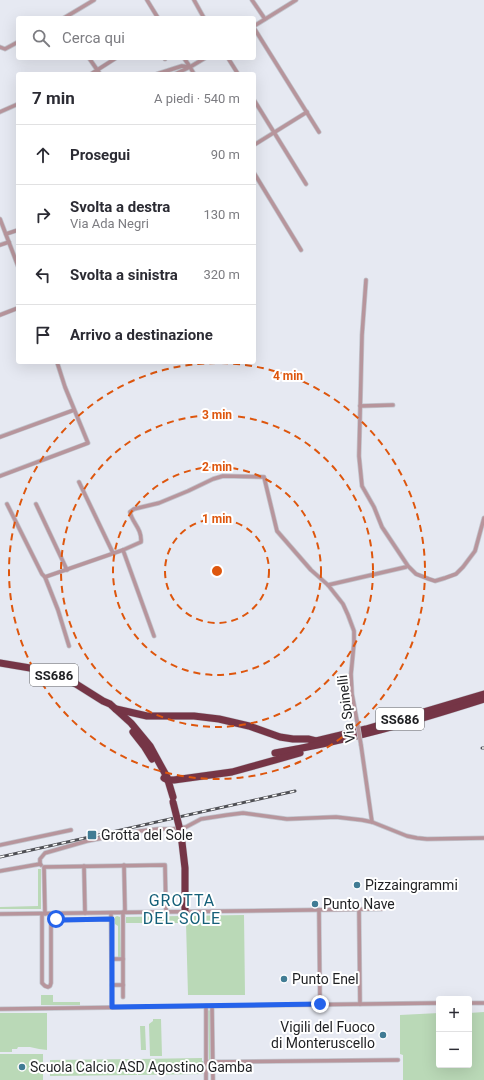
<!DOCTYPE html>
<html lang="it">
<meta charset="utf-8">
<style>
:root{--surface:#fff;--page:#f2f2f3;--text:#2b2b33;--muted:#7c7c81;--line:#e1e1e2}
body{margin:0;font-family:Roboto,sans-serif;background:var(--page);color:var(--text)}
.controls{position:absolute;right:12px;bottom:12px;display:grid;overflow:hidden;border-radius:4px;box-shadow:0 4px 16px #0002}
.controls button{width:36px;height:36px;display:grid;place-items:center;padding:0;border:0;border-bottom:1px solid var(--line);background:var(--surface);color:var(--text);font:20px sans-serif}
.stop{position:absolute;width:12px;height:12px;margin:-9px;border:3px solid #2563eb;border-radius:50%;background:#fff}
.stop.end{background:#2563eb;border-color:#fff;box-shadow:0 1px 4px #0008}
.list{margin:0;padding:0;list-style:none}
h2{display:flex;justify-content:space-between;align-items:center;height:52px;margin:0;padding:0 16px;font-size:17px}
h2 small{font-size:13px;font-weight:400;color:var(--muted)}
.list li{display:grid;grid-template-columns:26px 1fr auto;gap:12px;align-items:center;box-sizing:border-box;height:60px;padding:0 16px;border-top:1px solid var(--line)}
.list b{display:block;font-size:15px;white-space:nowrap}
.list p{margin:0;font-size:13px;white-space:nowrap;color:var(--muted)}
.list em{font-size:13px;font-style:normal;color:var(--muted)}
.icon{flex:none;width:22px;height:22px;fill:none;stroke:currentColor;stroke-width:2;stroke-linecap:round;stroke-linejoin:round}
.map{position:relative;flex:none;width:484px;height:1080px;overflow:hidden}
.search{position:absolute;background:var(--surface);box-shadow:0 4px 16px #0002;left:16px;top:16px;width:240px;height:44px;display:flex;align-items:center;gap:10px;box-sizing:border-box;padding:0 14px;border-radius:4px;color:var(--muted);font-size:15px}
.panel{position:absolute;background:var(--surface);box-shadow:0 4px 16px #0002;left:16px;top:72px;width:240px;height:292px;border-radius:4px}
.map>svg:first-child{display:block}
.grass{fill:#bad9b7}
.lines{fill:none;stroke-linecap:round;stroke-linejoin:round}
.street-casing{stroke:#c2c5cd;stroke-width:5}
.highway-casing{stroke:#c2c5cd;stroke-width:8}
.street{stroke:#b7959c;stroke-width:3.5}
.highway{stroke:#753546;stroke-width:7}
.rail-casing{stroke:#4f5055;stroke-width:3}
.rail{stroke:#fff;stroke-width:1.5;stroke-dasharray:4.5;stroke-linecap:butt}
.street-bridge-casing{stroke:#c2c5cd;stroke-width:5;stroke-linecap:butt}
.highway-bridge-casing{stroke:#c2c5cd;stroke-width:8;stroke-linecap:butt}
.street-bridge{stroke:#b7959c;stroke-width:3.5}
.highway-bridge{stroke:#753546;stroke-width:7}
.route{stroke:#2563eb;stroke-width:5}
.ring{fill:none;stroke:#de560d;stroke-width:2;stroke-dasharray:7 5}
.poi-dot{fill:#417c94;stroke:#fff;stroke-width:1.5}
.labels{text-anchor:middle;stroke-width:4;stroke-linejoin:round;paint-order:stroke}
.shield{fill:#fff;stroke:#626365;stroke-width:1}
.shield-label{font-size:13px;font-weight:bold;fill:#1f2023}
.street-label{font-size:14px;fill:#1f2023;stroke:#fff}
.poi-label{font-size:14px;fill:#1f2023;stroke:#fff;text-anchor:start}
.quarter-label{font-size:16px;letter-spacing:1px;fill:#156079;stroke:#fff}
.centre{fill:#de560d;stroke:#fff;stroke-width:2}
.ring-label{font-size:12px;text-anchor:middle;font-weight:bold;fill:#de560d;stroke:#fff;stroke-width:4;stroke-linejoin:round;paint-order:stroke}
</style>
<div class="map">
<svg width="484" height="1080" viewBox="0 0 484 1080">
<rect width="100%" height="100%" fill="#e6e9f2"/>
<g class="grass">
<path d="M38,869H41V909H0V907L38,906Z"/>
<path d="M244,915L245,995H188L186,923H182V916Z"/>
<path d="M117,916L120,917L121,957H118V926L115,924V917Z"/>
<path d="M181,916V923H126V917Z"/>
<path d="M41,995H53V1002H80V1005H41Z"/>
<path d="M209,1010L210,1011L211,1059L209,1061L208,1011Z"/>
<path d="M484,1012V1080H403V1055L400,1054V1015L439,1013V1065H469V1013Z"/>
<path d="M0,1013H47V1050L39,1049L30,1047H18L17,1049H12V1052H0Z"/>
<path d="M153,1019H161L162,1056H150L149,1024L153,1021Z"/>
<path d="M140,1026H145L146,1050H141Z"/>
<rect x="0" y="1054" width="43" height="26"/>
<path d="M202,1058V1061H203V1074L138,1075V1059Z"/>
<path d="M136,1059L137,1075L50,1076V1060Z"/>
</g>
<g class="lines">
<defs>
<g id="street">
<path d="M147,0L158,18"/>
<path d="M194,0L204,18"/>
<path d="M252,0L265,19"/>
<path d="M64,18L94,0"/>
<path d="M254,26L296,0"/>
<path d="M254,28L319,132"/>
<path d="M0,47L5,49L18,42"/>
<path d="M89,58L100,74"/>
<path d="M165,58V59"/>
<path d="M184,58L190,67"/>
<path d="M228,58L238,74"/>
<path d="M91,74L116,58"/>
<path d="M157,74L182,66L190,67L194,74"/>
<path d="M175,74L190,67L205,58"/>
<path d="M254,100L306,184"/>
<path d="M0,112L18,104"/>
<path d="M254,145L307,112"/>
<path d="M254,173L301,250"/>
<path d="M0,219L18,266"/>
<path d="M6,234L18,230"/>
<path d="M0,245L9,242"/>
<path d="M366,280L362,335L359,456L362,486L374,507L382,527L408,566L416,574L429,579L435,581L445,578L456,574L463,567L475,551L484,518"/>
<path d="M0,315L18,308"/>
<path d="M360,406L393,405"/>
<path d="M0,437L74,410"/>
<path d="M0,476L88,443L65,387L57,362"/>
<path d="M79,482L113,553"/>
<path d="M7,504L42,574L45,577L58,610L69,646"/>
<path d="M36,504L67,570"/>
<path d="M123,550L154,636"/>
<path d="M45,577L123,550L141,542C142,528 132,523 130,512L134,509L159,503L188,491L213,479L223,476L264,477L277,531L311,570L328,585L343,604L348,615L354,631V643L351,674L352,694L357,721"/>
<path d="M328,585L406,567"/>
<path d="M361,745L372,822"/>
<path d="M0,845L71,830"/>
<path d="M40,864V859L45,853L87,841L140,831L158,829H173L186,827L201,819L227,815L243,813L287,819L336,817L362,820L372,822L407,836L417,838L427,839L484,838"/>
<path d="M124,865L125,912"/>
<path d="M84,866L85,913"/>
<path d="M0,871L40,864L41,865"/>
<path d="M359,909L360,1004"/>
<path d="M319,910L320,1005"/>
<path d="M111,913L112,1007"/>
<path d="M0,914L382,909"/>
<path d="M42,914V983L45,986L48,987L50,986L51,983V914"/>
<path d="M45,914L44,867L165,865L166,912"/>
<path d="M51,914L56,919L61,920L112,919"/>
<path d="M112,959H123"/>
<path d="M112,985H123V912"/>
<path d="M123,985V997"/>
<path d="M469,1003H484"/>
<path d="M212,1006L213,1080"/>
<path d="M0,1009L439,1003"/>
<path d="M206,1062L398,1060"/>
<path d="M206,1080V1006"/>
</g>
<g id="highway">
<path d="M0,663L36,669L63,678L76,684L103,701L110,704L131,723L150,746L167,777L173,797"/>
<path d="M116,709L147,716H194L219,719L249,726L280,737L293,739H308L316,741L366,729L484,694"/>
<path d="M133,732L144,746L152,759"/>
<path d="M275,753C347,741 415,721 484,699"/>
<path d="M164,778L168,780H174L232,772L300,753"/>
<path d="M181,834L185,868V912"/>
</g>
</defs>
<use href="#street" class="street-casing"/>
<use href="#highway" class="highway-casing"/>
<use href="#street" class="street"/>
<use href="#highway" class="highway"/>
<defs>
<g id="rail">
<path d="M482,748H484"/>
<path d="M0,857L295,791"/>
</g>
</defs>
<use href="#rail" class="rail-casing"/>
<use href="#rail" class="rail"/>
<defs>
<path id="street-bridge" d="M357,721L361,745"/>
<path id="highway-bridge" d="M173,802L181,834"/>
</defs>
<use href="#street-bridge" class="street-bridge-casing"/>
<use href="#highway-bridge" class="highway-bridge-casing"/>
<use href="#street-bridge" class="street-bridge"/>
<use href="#highway-bridge" class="highway-bridge"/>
</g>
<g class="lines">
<path class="route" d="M56,919L61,920L112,919V1007L320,1004"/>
</g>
<g class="ring">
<circle cx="217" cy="571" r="52"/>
<circle cx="217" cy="571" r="104"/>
<circle cx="217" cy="571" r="156"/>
<circle cx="217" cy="571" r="208"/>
</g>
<g class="poi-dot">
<rect x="87" y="830" width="10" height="10" rx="2"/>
<circle cx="357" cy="885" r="4"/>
<circle cx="315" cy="904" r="4"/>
<circle cx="284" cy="979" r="4"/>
<circle cx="383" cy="1035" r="4"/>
<circle cx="22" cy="1067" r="4"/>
</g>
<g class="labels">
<g class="shield">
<rect x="30" y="664" width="48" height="22" rx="3"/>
<rect x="376" y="708" width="48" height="22" rx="3"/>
</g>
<g class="shield-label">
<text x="54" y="680">SS686</text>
<text x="400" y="724">SS686</text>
</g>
<g class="street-label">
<text transform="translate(346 709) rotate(-97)" y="5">Via Spinelli</text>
</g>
<g class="poi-label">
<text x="101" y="840">Grotta del Sole</text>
<text x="365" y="890">Pizzaingrammi</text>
<text x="323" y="909">Punto Nave</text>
<text x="292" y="984">Punto Enel</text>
<text x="375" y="1032" text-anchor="end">Vigili del Fuoco<tspan x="375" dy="16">di Monteruscello</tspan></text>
<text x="30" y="1072">Scuola Calcio ASD Agostino Gamba</text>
</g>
<g class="quarter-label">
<text x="182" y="906">GROTTA<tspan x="182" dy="18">DEL SOLE</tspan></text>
</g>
</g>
<circle cx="217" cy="571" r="6" class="centre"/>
<g class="ring-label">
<text x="288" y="380">4 min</text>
<text x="217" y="419">3 min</text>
<text x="217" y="471">2 min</text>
<text x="217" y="523">1 min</text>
</g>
</svg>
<div class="controls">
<button>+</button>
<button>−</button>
</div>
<div class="stop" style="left:56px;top:919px"></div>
<div class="stop end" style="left:320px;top:1004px"></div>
<div class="search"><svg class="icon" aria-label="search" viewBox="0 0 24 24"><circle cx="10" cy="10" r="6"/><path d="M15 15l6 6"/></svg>Cerca qui</div>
<section class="panel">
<h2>7 min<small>A piedi · 540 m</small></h2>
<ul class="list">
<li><svg class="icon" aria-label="ahead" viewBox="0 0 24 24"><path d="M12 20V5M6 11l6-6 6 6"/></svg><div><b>Prosegui</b></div><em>90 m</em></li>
<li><svg class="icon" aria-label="right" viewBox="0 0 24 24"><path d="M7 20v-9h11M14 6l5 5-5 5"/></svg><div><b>Svolta a destra</b><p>Via Ada Negri</p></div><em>130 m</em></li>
<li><svg class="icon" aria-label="left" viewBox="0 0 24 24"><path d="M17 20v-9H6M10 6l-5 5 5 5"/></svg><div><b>Svolta a sinistra</b></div><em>320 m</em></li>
<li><svg class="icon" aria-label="arrive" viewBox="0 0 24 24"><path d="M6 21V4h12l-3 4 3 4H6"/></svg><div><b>Arrivo a destinazione</b></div></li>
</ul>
</section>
</div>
